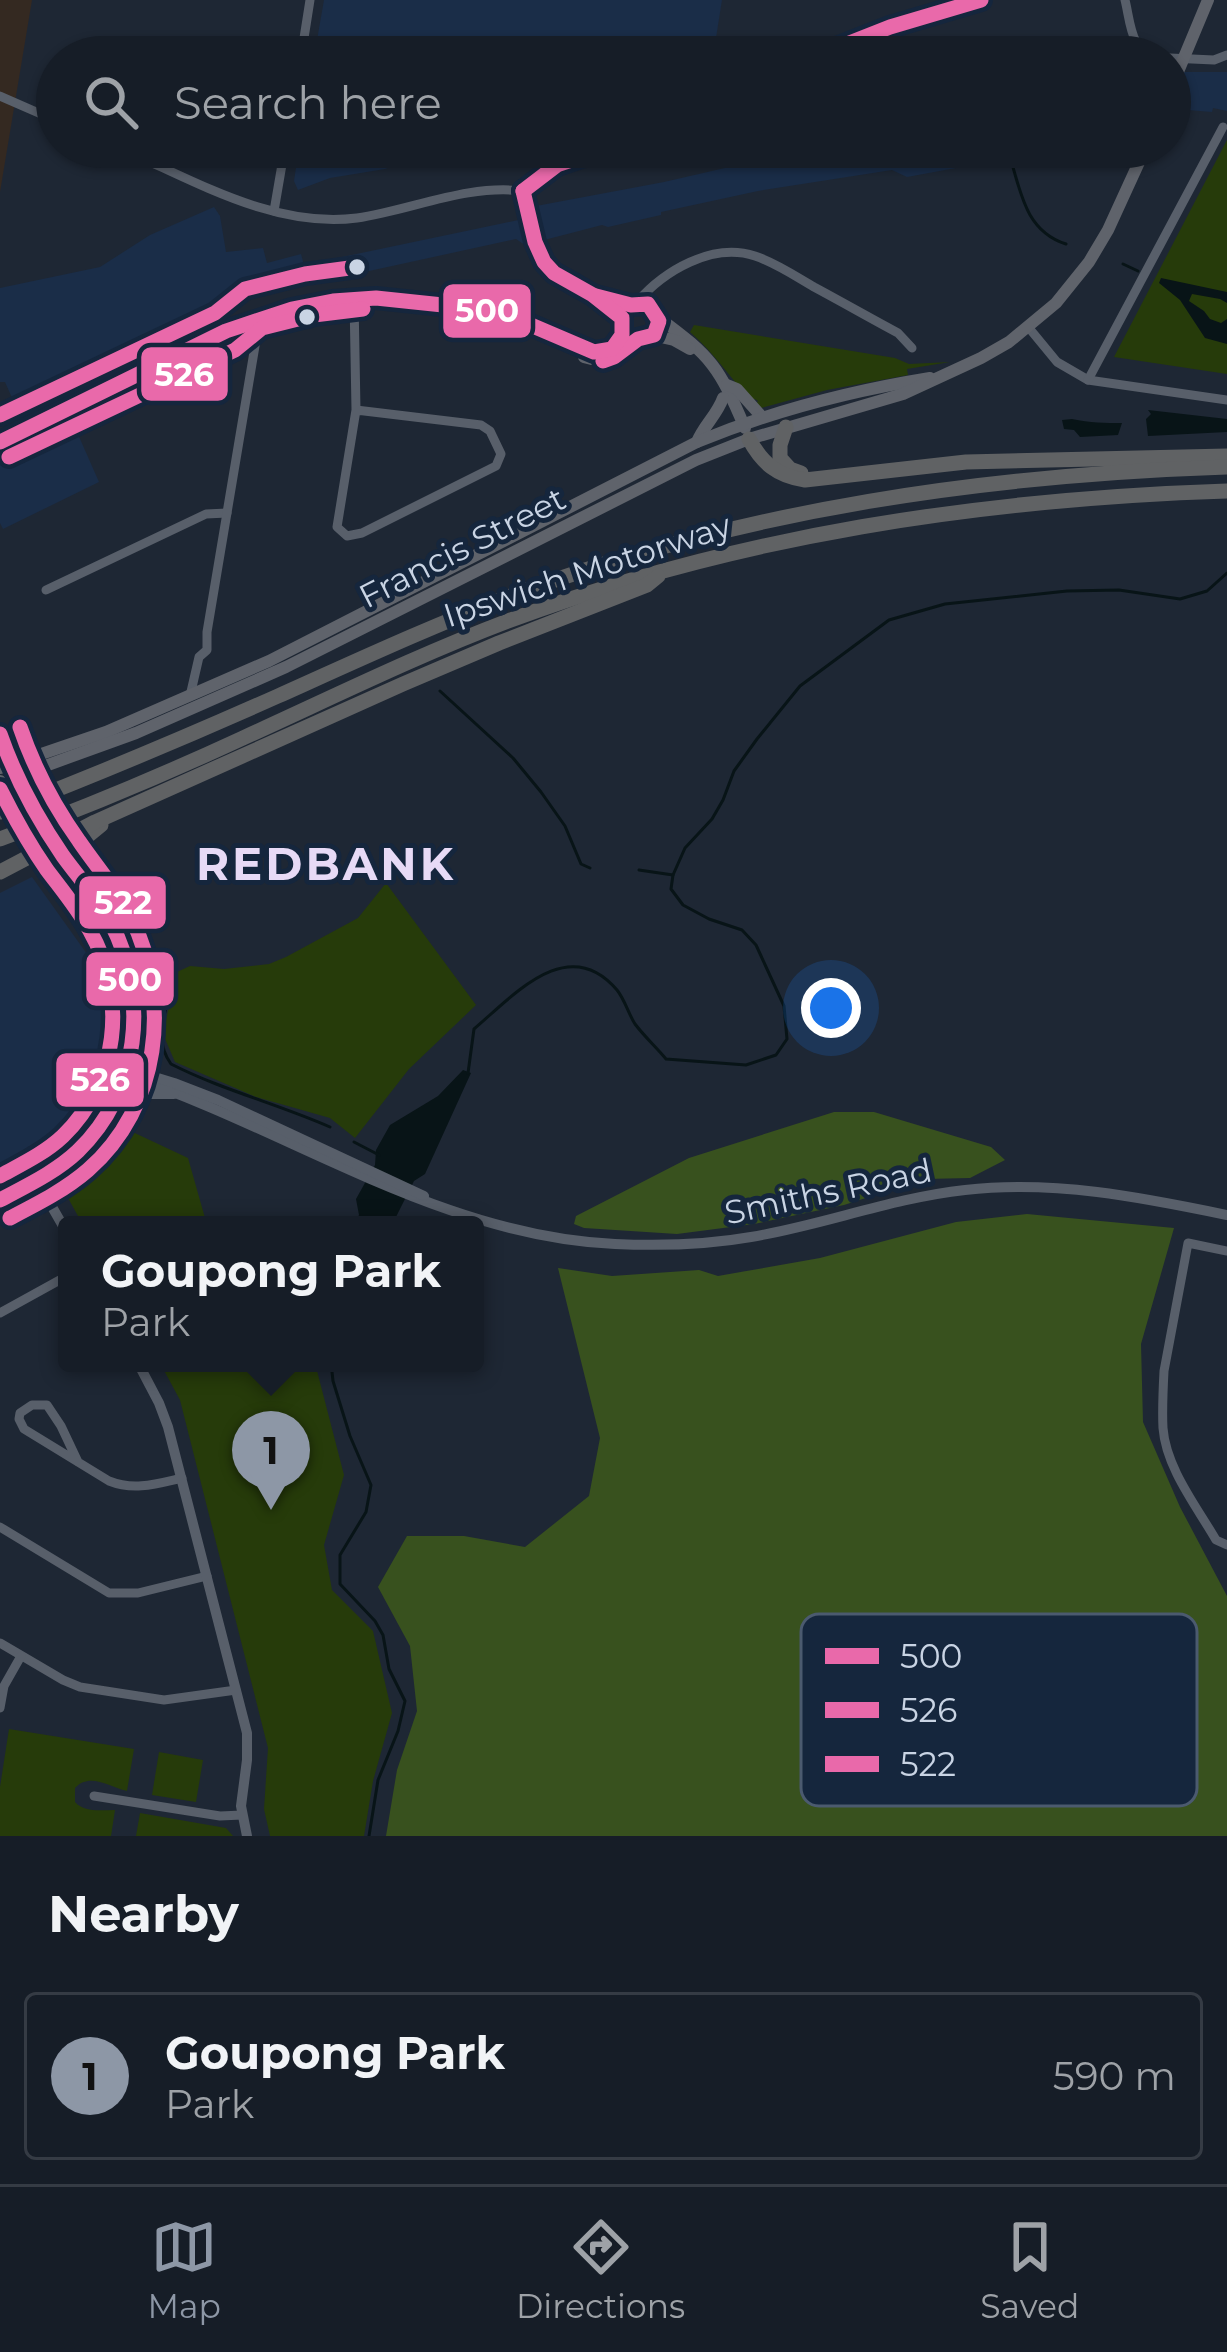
<!DOCTYPE html>
<style>
:root{--surface:#161d27;--page:#232a33;--text:#f1f3f6;--muted:#9ea2a7;--line:#353b44;--accent:#8d97a6}
body{margin:0;font-family:Montserrat,sans-serif;background:var(--page);color:var(--text)}
.you{position:absolute;left:831px;top:1008px;width:42px;height:42px;margin:-30px;border:9px solid #fff;border-radius:50%;background:#1a73e8;box-shadow:0 0 0 18px #1a73e833}
.badge{display:grid;place-items:center;width:78px;height:78px;border-radius:50%;background:var(--accent);color:#111;font-size:39px;font-weight:700}
.pin{position:absolute;translate:-50% -99px;filter:drop-shadow(0 3px 6px #0008)}
.pin::after{content:'';position:absolute;top:63px;width:42px;height:36px;background:inherit;clip-path:polygon(0 0,100% 0,50% 100%)}
.popup{position:absolute;left:58px;top:1216px;width:426px;height:156px;box-sizing:border-box;display:grid;place-content:center;border-radius:12px;background:var(--surface);filter:drop-shadow(0 3px 9px #0005);font-size:39px;white-space:nowrap;color:var(--muted)}
.popup b{font-size:45px;color:var(--text)}
.popup::after{content:'';position:absolute;left:50%;top:100%;margin-left:-24px;border:24px solid transparent;border-top-color:var(--surface)}
.list{margin:0;padding:0;list-style:none}
h2{display:flex;justify-content:space-between;align-items:center;height:156px;margin:0;padding:0 48px;font-size:51px}
h2 small{font-size:39px;font-weight:400;color:var(--muted)}
.list li{display:grid;grid-template-columns:78px 1fr auto;gap:36px;align-items:center;box-sizing:border-box;height:168px;margin:0 24px 24px;padding:0 24px;border:3px solid var(--line);border-radius:12px}
.list b{display:block;font-size:45px;white-space:nowrap}
.list p{margin:0;font-size:39px;white-space:nowrap;color:var(--muted)}
.list em{font-size:39px;font-style:normal;color:var(--muted)}
.icon{flex:none;width:66px;height:66px;fill:none;stroke:currentColor;stroke-width:2;stroke-linecap:round;stroke-linejoin:round}
.map{position:relative;flex:none;width:1227px;height:1836px;overflow:hidden}
.search{position:absolute;background:var(--surface);box-shadow:0 3px 9px #0004;left:36px;right:36px;top:36px;height:132px;display:flex;align-items:center;gap:30px;box-sizing:border-box;padding:0 42px;border-radius:66px;color:var(--muted);font-size:45px}
.sheet{height:348px;background:var(--surface)}
nav{display:flex;justify-content:space-around;align-items:center;box-sizing:border-box;height:168px;border-top:3px solid var(--line);background:var(--surface);font-size:33px;color:var(--muted)}
nav a{display:grid;justify-items:center;gap:6px}
nav .on{color:var(--accent)}
.map>svg:first-child{display:block}
.built{fill:#1a2d48}
.industrial{fill:#342921}
.green{fill:#263b0a}
.forest{fill:#38511e}
.water{fill:#081417}
.lines{fill:none;stroke-linecap:round;stroke-linejoin:round}
.stream{stroke:#081417;stroke-width:3}
.minor{stroke:#585f6a;stroke-width:9}
.tertiary{stroke:#585f6a;stroke-width:10}
.secondary{stroke:#5f636b;stroke-width:12}
.motorway{stroke:#606264;stroke-width:15}
.bus-1-casing{stroke:#15263d;stroke-width:24}
.bus-2-casing{stroke:#15263d;stroke-width:24}
.bus-3-casing{stroke:#15263d;stroke-width:24}
.bus-1{stroke:#e969aa;stroke-width:15}
.bus-2{stroke:#e969aa;stroke-width:15}
.bus-3{stroke:#e969aa;stroke-width:15}
.bus-dot{fill:#c9d4e4;stroke:#15263d;stroke-width:4.5}
.labels{text-anchor:middle;stroke-width:10;stroke-linejoin:round;paint-order:stroke}
.street-label{font-size:33px;fill:#c9d4e4;stroke:#15263d}
.district-label{font-size:45px;font-weight:bold;letter-spacing:3px;fill:#e7daf6;stroke:#15263d}
.key{fill:#15263d;stroke:#4b5a6f;stroke-width:3}
.key-label{font-size:33px;fill:#c9d4e4}
.line-badge{stroke:#15263d;stroke-width:4.5}
.badge-label{font-size:33px;text-anchor:middle;font-weight:bold;fill:#fff}
</style>
<div class="map">
<svg width="1227" height="1836" viewBox="0 0 1227 1836">
<rect width="100%" height="100%" fill="#1e2734"/>
<g class="built">
<path d="M324,0H722L713,57H314Z"/>
<path d="M1170,72H1227V111L1213,108L1212,112L1188,110L1186,115L1170,109Z"/>
<path d="M299,147H445L385,169L330,178L298,190L294,181Z"/>
<path d="M816,147H1001L1005,159L907,177L892,170L758,191L661,212V215L608,227L602,225L525,245L516,239L259,295L221,310L17,409L5,382H0V288L100,267L150,235L214,207L220,216L226,252L263,248L267,263L301,254L304,265L523,219L536,206L664,182Z"/>
<path d="M73,423L99,482L3,529L0,523V459Z"/>
<path d="M32,877L87,954L99,992L103,1016L102,1036L91,1079L82,1099L59,1128L0,1164V893Z"/>
</g>
<g class="industrial">
<path d="M0,0H32L0,192Z"/>
<path d="M946,37L975,57H892Z"/>
</g>
<g class="green">
<path d="M1227,140V374L1114,357Z"/>
<path d="M694,325L895,358L909,364L950,362L907,369L908,375L827,390L761,408L755,406L758,401L755,399L752,402C729,376 715,354 690,332Z"/>
<path d="M386,883L476,1005L409,1069L355,1138L330,1118L256,1097L175,1062L163,1034L171,997L166,977L190,966L224,969L269,964L286,957L358,918Z"/>
<path d="M122,1127L188,1158L207,1225H83L68,1198L71,1182L87,1173Z"/>
<path d="M160,1363H315L344,1475L324,1545L332,1590L373,1631L392,1713L373,1781L364,1836H270L264,1809L268,1748L180,1400Z"/>
<path d="M9,1729L134,1749L127,1791C109,1787 90,1772 75,1788V1802C85,1813 101,1810 115,1810L111,1836H0V1787Z"/>
<path d="M159,1752L203,1760L196,1802L152,1795Z"/>
<path d="M140,1813L226,1828L233,1836H136Z"/>
</g>
<g class="forest">
<path d="M834,1112H874L991,1147L1005,1160L970,1178L925,1179L844,1205L754,1224L677,1234L584,1228L574,1224L576,1216L689,1158Z"/>
<path d="M1027,1214L1174,1228L1141,1344L1143,1422L1180,1507L1227,1596V1836H386L397,1770L417,1711L410,1646L378,1587L407,1536H464L525,1547L589,1496L600,1438L558,1268L612,1276L699,1270L718,1276L820,1258L956,1222Z"/>
</g>
<g class="water">
<path d="M1161,278L1227,292V303L1220,299L1192,294L1189,301L1204,311L1210,319L1221,323L1227,319V344L1205,338L1180,300L1159,283Z"/>
<path d="M1148,410L1227,419V432L1148,436L1146,419L1151,414Z"/>
<path d="M1072,419C1090,423 1105,423 1122,423L1118,435L1080,437L1074,430L1064,429L1062,420Z"/>
<path d="M463,1070L471,1073L425,1174L414,1181L392,1225H353L359,1215L356,1199L375,1165L376,1150L390,1125L438,1096Z"/>
</g>
<g class="lines">
<g class="stream">
<path d="M1007,147C1020,185 1022,230 1066,244"/>
<path d="M1123,264L1138,271"/>
<path d="M440,691L513,758L541,792L565,826L581,864L590,868"/>
<path d="M639,870L673,875"/>
<path d="M168,1000C162,1022 156,1043 171,1064C222,1090 278,1104 330,1127"/>
<path d="M468,1073L474,1029C513,996 568,932 617,990C625,1000 628,1013 635,1024C644,1036 656,1047 666,1059L746,1065L776,1055L787,1039L784,1006L756,945L742,930L709,919L683,905L671,889L673,875L685,848L712,819L723,800L734,771L757,739L800,686L889,620L945,604L1067,591L1119,590L1180,599L1207,591L1227,573"/>
<path d="M354,1142L379,1155"/>
<path d="M331,1363L333,1381L350,1436L371,1485L366,1512L340,1555V1584L375,1621L383,1635L389,1669L405,1701L398,1731L378,1780L369,1836"/>
</g>
<g class="minor">
<path d="M1125,0C1131,24 1130,53 1159,57"/>
<path d="M301,57L310,0"/>
<path d="M1170,58L1214,60L1227,55"/>
<path d="M0,96L57,121"/>
<path d="M117,147C192,179 273,229 357,218C412,210 466,184 523,191"/>
<path d="M274,211L285,147"/>
<path d="M354,299L356,410L337,527L347,536L362,533L496,466L501,454L490,431L481,425L356,410"/>
<path d="M637,302C664,271 712,242 755,256C776,263 795,276 814,287C842,302 870,318 898,333L912,348"/>
<path d="M1029,328L1057,362L1088,380L1227,400"/>
<path d="M1088,380L1223,127"/>
<path d="M46,590L206,514L227,513"/>
<path d="M190,696L199,657L207,650V632L256,340L251,321"/>
<path d="M1227,1251L1188,1243L1164,1371C1163,1390 1162,1410 1163,1428C1166,1468 1197,1507 1216,1540L1227,1545"/>
<path d="M0,1313L67,1276"/>
<path d="M78,1462L61,1426L47,1405H32L20,1413L19,1419L24,1429L109,1481C134,1491 156,1484 182,1478"/>
<path d="M0,1527L109,1593H138L207,1576"/>
<path d="M0,1643L63,1680L80,1687L164,1700L236,1690"/>
<path d="M0,1708L4,1686L21,1656"/>
<path d="M94,1796L220,1816L242,1815"/>
</g>
<g class="tertiary">
<path d="M135,998L145,1019L150,1070L155,1077"/>
<path d="M111,1066L126,1075C289,1129 438,1236 615,1244C660,1246 706,1245 751,1237C823,1225 892,1198 965,1190C1055,1180 1140,1197 1227,1215"/>
<path d="M122,1067L174,1083L218,1100L424,1196"/>
<path d="M116,1099L134,1094H174"/>
<path d="M28,1165L67,1233"/>
<path d="M138,1363L159,1403L168,1427L247,1733V1760L241,1806L247,1836"/>
</g>
<g class="secondary">
<path d="M814,57L890,27L981,0"/>
<path d="M1170,91L1208,0"/>
<path d="M611,147L557,165L523,191L535,242L544,262L554,273L593,295L622,318"/>
<path d="M659,318C712,357 719,367 745,428"/>
<path d="M652,335L674,340L690,349"/>
<path d="M584,357C614,367 628,345 652,335L659,325L656,311L648,304L631,305L599,296"/>
<path d="M727,385L737,389L762,417"/>
<path d="M0,442L226,331L292,309L333,301L376,298L481,309L502,314L599,353L615,346L623,329"/>
<path d="M697,442C704,425 717,415 723,398"/>
<path d="M0,734C12,774 44,830 69,864C83,884 99,903 111,924C151,996 140,1095 78,1151C55,1172 27,1185 0,1200"/>
<path d="M0,768L106,732L269,661L697,442C772,411 850,391 930,378"/>
<path d="M0,781C10,808 23,832 41,854C58,876 78,896 92,920C134,989 126,1087 64,1142C45,1158 22,1167 0,1179"/>
<path d="M26,789L28,776L34,770L136,733L286,667L696,460L749,439L903,394L981,358L1009,342L1056,303L1089,262L1108,230L1146,147"/>
</g>
<g class="motorway">
<path d="M786,427L780,445V458L790,469L801,473"/>
<path d="M749,439C762,463 777,476 805,480L966,462L1227,456"/>
<path d="M0,812C93,776 186,737 278,696C358,660 438,623 521,592C749,509 985,475 1227,467"/>
<path d="M0,839C82,809 163,775 243,738C331,698 418,655 508,621C739,535 981,499 1227,491"/>
<path d="M68,862L73,848L101,825"/>
<path d="M0,872L95,822L403,684L499,643L647,585L658,576"/>
</g>
<defs>
<g id="bus-1">
<path d="M814,57L890,27L981,0"/>
<path d="M523,191L557,165L611,147"/>
<path d="M596,296L631,305L648,304L659,321L654,335L638,339L614,357L603,361"/>
<path d="M0,442L226,331L292,309L333,301L376,298L481,309L519,320L594,352L612,349L622,335V318L593,295L554,273L544,262L535,242L523,191"/>
<path d="M0,734C15,777 37,818 63,856C79,878 98,899 111,923C150,998 139,1092 78,1151C56,1172 26,1186 0,1200"/>
</g>
<g id="bus-2">
<path d="M9,457L235,350L262,328L314,315L363,309"/>
<path d="M0,789C14,817 29,844 47,870C62,890 78,909 90,931C128,997 118,1083 63,1136C45,1153 22,1164 0,1176"/>
</g>
<g id="bus-3">
<path d="M0,415L215,313L245,289L305,274L357,267"/>
<path d="M10,1218C37,1204 65,1190 88,1170C160,1107 172,1001 131,917C117,890 96,866 79,841C54,806 34,768 20,727"/>
</g>
</defs>
<use href="#bus-1" class="bus-1-casing"/>
<use href="#bus-2" class="bus-2-casing"/>
<use href="#bus-3" class="bus-3-casing"/>
<use href="#bus-1" class="bus-1"/>
<use href="#bus-2" class="bus-2"/>
<use href="#bus-3" class="bus-3"/>
</g>
<g class="bus-dot">
<circle cx="357" cy="267" r="10"/>
<circle cx="307" cy="317" r="10"/>
</g>
<g class="labels">
<g class="street-label">
<text transform="translate(462 547) rotate(-27)" y="12">Francis Street</text>
<text transform="translate(587 570) rotate(-18)" y="12">Ipswich Motorway</text>
<text transform="translate(828 1191) rotate(-12)" y="12">Smiths Road</text>
</g>
<g class="district-label">
<text x="326" y="880">REDBANK</text>
</g>
</g>
<rect x="801" y="1614" width="396" height="192" rx="18" class="key"/>
<rect x="825" y="1648" width="54" height="16" fill="#e969aa"/>
<rect x="825" y="1702" width="54" height="16" fill="#e969aa"/>
<rect x="825" y="1756" width="54" height="16" fill="#e969aa"/>
<g class="key-label">
<text x="900" y="1668">500</text>
<text x="900" y="1722">526</text>
<text x="900" y="1776">522</text>
</g>
<g class="line-badge">
<rect x="441" y="282" width="92" height="58" rx="12" fill="#e969aa"/>
<rect x="139" y="345" width="91" height="58" rx="12" fill="#e969aa"/>
<rect x="77" y="874" width="91" height="57" rx="12" fill="#e969aa"/>
<rect x="84" y="950" width="92" height="58" rx="12" fill="#e969aa"/>
<rect x="54" y="1051" width="92" height="58" rx="12" fill="#e969aa"/>
</g>
<g class="badge-label">
<text x="487" y="322">500</text>
<text x="184" y="386">526</text>
<text x="123" y="914">522</text>
<text x="130" y="991">500</text>
<text x="100" y="1091">526</text>
</g>
</svg>
<div class="you"></div>
<div class="pin badge" style="left:271px;top:1510px">1</div>
<div class="popup"><b>Goupong Park</b>Park</div>
<div class="search"><svg class="icon" aria-label="search" viewBox="0 0 24 24"><circle cx="10" cy="10" r="6"/><path d="M15 15l6 6"/></svg>Search here</div>
</div>
<section class="sheet">
<h2>Nearby<small></small></h2>
<ul class="list">
<li><span class="badge">1</span><div><b>Goupong Park</b><p>Park</p></div><em>590 m</em></li>
</ul>
</section>
<nav>
<a class="on"><svg class="icon" aria-label="map" viewBox="0 0 24 24"><path d="M3 6l6-2 6 2 6-2v14l-6 2-6-2-6 2zM9 4v14M15 6v14"/></svg>Map</a>
<a><svg class="icon" aria-label="directions" viewBox="0 0 24 24"><path d="M12 3l9 9-9 9-9-9zM9 14v-3h6M13 9l2 2-2 2"/></svg>Directions</a>
<a><svg class="icon" aria-label="saved" viewBox="0 0 24 24"><path d="M7 4h10v16l-5-4-5 4z"/></svg>Saved</a>
</nav>
